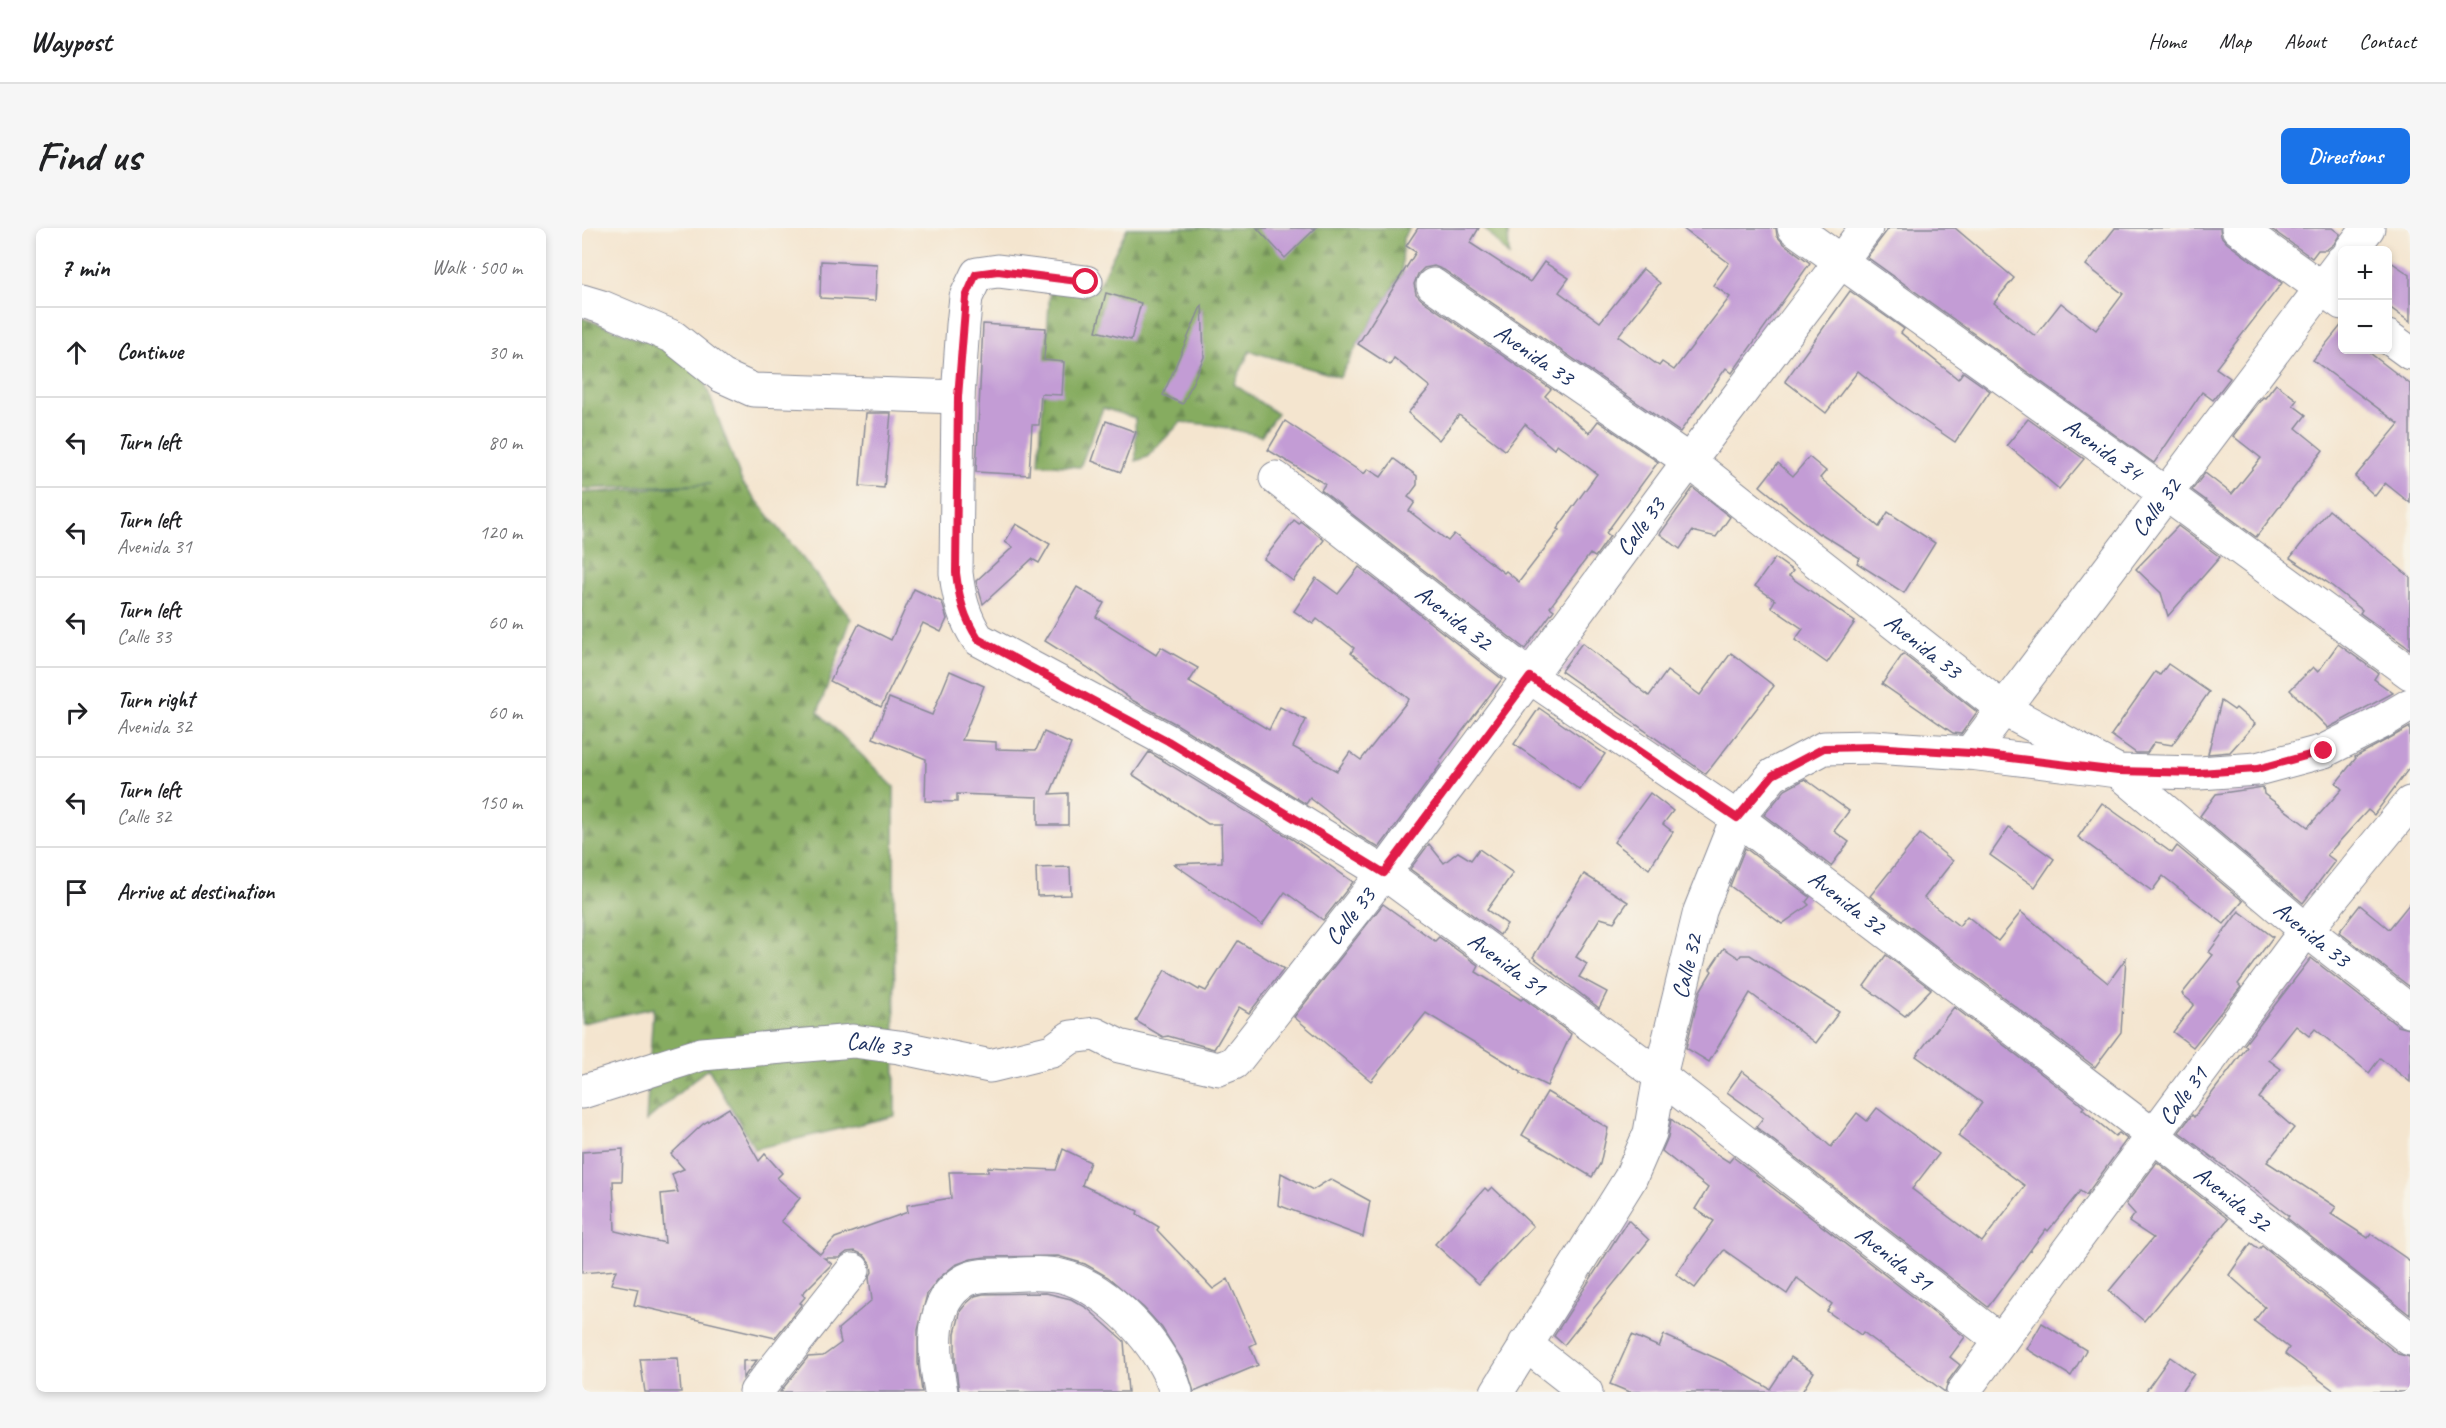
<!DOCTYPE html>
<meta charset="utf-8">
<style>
:root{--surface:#fff;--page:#f6f6f6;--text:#202124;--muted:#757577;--line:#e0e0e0;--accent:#1a73e8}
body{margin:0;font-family:Caveat,sans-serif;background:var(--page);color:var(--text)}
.controls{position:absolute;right:18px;top:18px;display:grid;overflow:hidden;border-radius:9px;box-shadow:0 3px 9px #0003}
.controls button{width:54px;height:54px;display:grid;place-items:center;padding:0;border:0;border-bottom:2px solid var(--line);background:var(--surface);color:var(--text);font:30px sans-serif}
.stop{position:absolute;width:18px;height:18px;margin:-14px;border:4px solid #e11d48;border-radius:50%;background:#fff}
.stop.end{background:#e11d48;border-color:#fff;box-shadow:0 2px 6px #0008}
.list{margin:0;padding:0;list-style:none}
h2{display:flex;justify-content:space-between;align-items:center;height:78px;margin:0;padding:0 24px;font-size:26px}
h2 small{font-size:20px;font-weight:400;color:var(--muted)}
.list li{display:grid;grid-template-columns:39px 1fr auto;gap:18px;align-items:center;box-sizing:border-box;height:90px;padding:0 24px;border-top:2px solid var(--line)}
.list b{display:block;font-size:22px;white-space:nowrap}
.list p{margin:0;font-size:20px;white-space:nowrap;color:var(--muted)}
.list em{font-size:20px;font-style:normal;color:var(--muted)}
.icon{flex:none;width:33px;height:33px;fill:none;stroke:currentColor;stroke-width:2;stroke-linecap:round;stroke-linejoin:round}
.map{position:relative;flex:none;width:1828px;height:1164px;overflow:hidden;border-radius:9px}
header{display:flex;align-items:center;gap:36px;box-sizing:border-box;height:84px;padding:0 30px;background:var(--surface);border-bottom:2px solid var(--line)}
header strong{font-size:28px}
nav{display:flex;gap:33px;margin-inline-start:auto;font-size:21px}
.intro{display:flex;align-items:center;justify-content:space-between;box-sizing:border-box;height:144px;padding:0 36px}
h1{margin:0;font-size:42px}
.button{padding:15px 27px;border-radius:9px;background:var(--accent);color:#fff;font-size:21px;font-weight:700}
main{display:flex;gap:36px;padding:0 36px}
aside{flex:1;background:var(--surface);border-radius:9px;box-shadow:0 3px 9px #0003}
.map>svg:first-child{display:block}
.forest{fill:url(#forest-firs);stroke:#506e60;stroke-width:1.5}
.building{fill:#c39cd5}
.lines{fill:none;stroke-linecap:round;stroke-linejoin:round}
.minor-casing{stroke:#888a96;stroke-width:35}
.major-casing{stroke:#888a96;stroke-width:35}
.minor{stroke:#fff;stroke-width:33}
.major{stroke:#fff;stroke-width:33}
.route{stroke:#e11d48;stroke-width:8}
.labels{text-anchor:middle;stroke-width:5;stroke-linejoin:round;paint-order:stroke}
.street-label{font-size:24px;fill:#1b2f5e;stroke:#f7f3e8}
</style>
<header>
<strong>Waypost</strong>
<nav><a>Home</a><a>Map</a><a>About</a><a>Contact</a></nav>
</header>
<div class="intro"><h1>Find us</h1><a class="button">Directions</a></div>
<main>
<aside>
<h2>7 min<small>Walk · 500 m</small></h2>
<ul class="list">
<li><svg class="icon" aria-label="ahead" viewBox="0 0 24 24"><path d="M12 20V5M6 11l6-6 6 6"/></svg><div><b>Continue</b></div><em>30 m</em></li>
<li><svg class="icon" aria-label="left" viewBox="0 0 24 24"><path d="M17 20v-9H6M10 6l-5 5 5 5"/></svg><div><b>Turn left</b></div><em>80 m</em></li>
<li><svg class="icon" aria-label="left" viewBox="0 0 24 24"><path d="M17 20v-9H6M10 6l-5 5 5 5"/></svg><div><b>Turn left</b><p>Avenida 31</p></div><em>120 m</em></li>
<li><svg class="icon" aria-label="left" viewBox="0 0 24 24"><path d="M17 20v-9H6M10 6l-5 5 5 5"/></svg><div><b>Turn left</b><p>Calle 33</p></div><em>60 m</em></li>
<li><svg class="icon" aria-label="right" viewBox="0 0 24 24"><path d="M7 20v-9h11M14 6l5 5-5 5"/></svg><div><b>Turn right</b><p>Avenida 32</p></div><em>60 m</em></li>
<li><svg class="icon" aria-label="left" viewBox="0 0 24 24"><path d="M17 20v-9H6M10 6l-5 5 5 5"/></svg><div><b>Turn left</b><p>Calle 32</p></div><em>150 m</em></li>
<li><svg class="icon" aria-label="arrive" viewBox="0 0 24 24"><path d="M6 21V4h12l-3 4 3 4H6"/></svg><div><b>Arrive at destination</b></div></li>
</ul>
</aside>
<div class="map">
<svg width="1828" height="1164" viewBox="0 0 1828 1164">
<defs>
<pattern id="forest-firs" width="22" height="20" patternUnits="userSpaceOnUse" patternTransform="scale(1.5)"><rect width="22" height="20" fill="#86ac61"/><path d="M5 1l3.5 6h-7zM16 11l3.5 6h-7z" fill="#6d8c53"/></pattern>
</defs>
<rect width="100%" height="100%" fill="#f7f3e8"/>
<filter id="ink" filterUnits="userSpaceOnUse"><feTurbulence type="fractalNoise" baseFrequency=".0167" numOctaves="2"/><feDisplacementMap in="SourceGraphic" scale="12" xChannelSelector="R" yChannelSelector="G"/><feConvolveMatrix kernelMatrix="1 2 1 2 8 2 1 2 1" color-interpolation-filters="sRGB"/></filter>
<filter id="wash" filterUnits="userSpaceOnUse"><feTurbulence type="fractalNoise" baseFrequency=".008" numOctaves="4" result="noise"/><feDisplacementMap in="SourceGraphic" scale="24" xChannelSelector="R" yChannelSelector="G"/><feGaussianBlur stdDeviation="1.35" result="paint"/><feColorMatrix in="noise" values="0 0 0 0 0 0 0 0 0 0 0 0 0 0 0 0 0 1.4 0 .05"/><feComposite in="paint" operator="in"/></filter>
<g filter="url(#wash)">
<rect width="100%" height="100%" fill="#f4e5cf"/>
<g class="forest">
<path d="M545,0H828L821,10L820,46L776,116L758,149L668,123L652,156L695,186L679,208L631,197L599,194L565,229L554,233L553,190L521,180L498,239L457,236L468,60L514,62Z"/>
<path d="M902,0H926L927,28Z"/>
<path d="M0,90L114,131L160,254L269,391L236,484L312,559L313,888L173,921L126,840L64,893L71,780L0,795V265L129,256L0,261Z"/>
</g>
<g id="blocks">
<g class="building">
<path d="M675,0H734L703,30Z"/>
<path d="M836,0H897L888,15L948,54L962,34L987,50L977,64L1018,94L1061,41L1078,55L1036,108L1077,138L1080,134L1092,142L1148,69L1131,57L1147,35L1100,0H1194L1195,8L1201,15L1228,35L1150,145L1144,140L1098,204L862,42L852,38L842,40L836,46L832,56L834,66L840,72L969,161L963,168L1007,205L1016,193L1076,234L1024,305L1028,308L1013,329L1008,326L968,379L972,382L943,421L739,262L743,256L686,222L703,193L782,246L786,241L799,249L812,231L835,248V257L826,269L833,274L827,283L866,313L872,306L922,345L924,343L937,354L977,302L975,301L1015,246L975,216L972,221L943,196L923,222L877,187L857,212L826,185L848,159L812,130L808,137L776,116L834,24L824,18Z"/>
<path d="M1307,0H1373L1432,50L1412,75L1453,108L1479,75L1514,102L1541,66L1504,37L1533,0H1638L1639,8L1645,15L1700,55L1634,140L1648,150L1631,172L1620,164L1572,235L1285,29Z"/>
<path d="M1688,0H1750L1758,6L1752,16L1744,22H1736L1730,30Z"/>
<path d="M1806,32L1828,47V94L1806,78Z"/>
<path d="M239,33L295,36L293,73L238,70Z"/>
<path d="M1268,63L1322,101L1319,105L1376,151L1381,144L1408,163L1373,214L1316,175L1276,143L1244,185L1203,153Z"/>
<path d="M524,65L559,75L549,112L514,103Z"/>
<path d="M620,76L622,129L601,176L581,167Z"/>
<path d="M1761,95V122H1784L1828,156V275L1803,255L1793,268L1773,249L1817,196L1731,132Z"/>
<path d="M401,96L464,100L462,132L482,134L480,167L459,166L457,197H450L447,247L394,244Z"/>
<path d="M1694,156L1715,172L1711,177L1724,187L1714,200L1741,222L1674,309L1610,262L1623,245L1650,266L1679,230L1651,208L1681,169L1683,170Z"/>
<path d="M284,185H309L302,260L278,258Z"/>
<path d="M1446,191L1502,231L1477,261L1425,217Z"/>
<path d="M524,193L554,204L539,244L510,233Z"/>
<path d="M1227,229L1244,243L1238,250L1297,299L1306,284L1353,315L1322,365L1275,335L1278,330L1238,305L1237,306L1178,258L1196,235L1211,248Z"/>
<path d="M1111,260L1148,289L1134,309L1110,303L1098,321L1078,306Z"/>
<path d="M1747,282L1828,349V421L1778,385L1780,382L1745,354L1708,330Z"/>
<path d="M712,292L717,296L718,293L742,312L711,353L682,331Z"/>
<path d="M434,296L468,316L457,335L450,331L401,376L394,353L431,319L423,314Z"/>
<path d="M1596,298L1638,329L1586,388L1579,365L1554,341Z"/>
<path d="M1193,330L1211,343L1207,348L1273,394L1245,435L1213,412L1221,401L1189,379L1193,372L1173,358Z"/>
<path d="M777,339L920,451L857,534L859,536L797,620L777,608L728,570L724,576L596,497L550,472L505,439L463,413L495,359L522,375L514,389L574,427L579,419L616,440L607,454L687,502L698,479L724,492L711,519L755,543L768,524L779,532L827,471L769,425L772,420L735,391L731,396L712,383L734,350L756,366Z"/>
<path d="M332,361L360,374L365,391L359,404L341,395L299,479L248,453L277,396L309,412Z"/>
<path d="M1000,415L1067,468L1085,443L1118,467L1149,425L1192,458L1124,546L979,443Z"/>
<path d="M1756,416L1796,445L1792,451L1811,465L1746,500L1708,462L1731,439L1736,444Z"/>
<path d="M1321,426L1395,484L1379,506L1371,505L1300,456Z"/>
<path d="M1586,436L1627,464L1590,517L1572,514L1565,525H1554L1529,507L1573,444L1578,447Z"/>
<path d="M368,443L402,458L380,512L414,514V521L454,522L462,504L489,516L468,566L486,565V597H456V569L375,566V574L343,573L344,531L291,510L307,470L350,487Z"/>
<path d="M1639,473L1652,482L1654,480L1673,496L1648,524L1626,526Z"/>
<path d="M957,480L1023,526L998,562L932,516Z"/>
<path d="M1828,499V539L1792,587L1786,582L1745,627L1753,633L1721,675L1618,588L1634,566L1681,559L1682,566L1726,599L1760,561L1754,555L1774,530L1773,529Z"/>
<path d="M567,524L710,611L771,654L741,692L703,664L680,697L592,636L640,634L639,596H626L551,547Z"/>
<path d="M1223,551L1267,583L1252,603L1267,614L1249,638L1182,587L1203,562Z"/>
<path d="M1068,565L1091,583L1081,596L1091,604L1067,641L1032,614Z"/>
<path d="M1520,575L1590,625L1595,618L1661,673L1642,696L1581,648L1570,663L1496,609Z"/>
<path d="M1427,599L1472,631L1453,659L1408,627Z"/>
<path d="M1338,606L1371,633L1342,670L1377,698L1385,688L1416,713L1439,684L1526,755L1544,730L1539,804L1513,839L1288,668Z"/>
<path d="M847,616L862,635L876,624L889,632L897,621L931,645L905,682L925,696L918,707L828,641Z"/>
<path d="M1163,620L1228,669L1224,674L1227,677L1200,696L1148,658Z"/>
<path d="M488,639L489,667L455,668L454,640Z"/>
<path d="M1002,646L1046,674L1032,694L1018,690L994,729L1005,736L997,749L1025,764L1017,780L951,729Z"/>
<path d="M1828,675V759L1757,704L1778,677L1807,701Z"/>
<path d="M801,676L853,713L857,709L897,738L894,744L939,772L941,770L989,806L965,858L939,845V843L844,785L789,853L712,789Z"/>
<path d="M1657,683L1691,709L1656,756L1659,759L1611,819L1591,804L1612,776L1600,766L1631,727L1627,724Z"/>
<path d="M656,713L702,741L667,785L657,779L632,821L586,808L581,809L554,793L583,742L617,762L618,760L624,763Z"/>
<path d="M1142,720L1157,730L1159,727H1168L1257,784L1234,815L1168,765L1127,834L1104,820L1118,763L1130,743L1128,741Z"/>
<path d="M1304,727L1349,761L1323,788L1282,758Z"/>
<path d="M1729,730L1816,798L1828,801V854L1798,830L1787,845L1733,801L1727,808L1714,798L1687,832L1699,841L1677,870L1712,900L1685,934L1754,979L1749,986L1786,1010L1789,1006L1828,1033V1087L1705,990L1707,988L1597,904L1610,887L1612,889L1665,819L1662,817Z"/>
<path d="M1372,779L1491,870L1502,879L1500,881L1533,908L1537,905L1545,911L1504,967L1498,963L1466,1003L1464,1001L1406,1079L1174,899L1181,890L1145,864L1160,843L1192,867L1249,919L1275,885L1285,893L1295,880L1357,926L1330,961L1400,1014L1443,958L1376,908L1400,875L1334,828Z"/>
<path d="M965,864L1026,900L1018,936L1010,949L940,907Z"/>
<path d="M147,880L177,933L183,926L200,945L195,950L218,970L199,993L238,1026L253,1010L326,984L325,977L369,970L367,944H406V939L474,942L481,921L508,934L500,957L556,983L555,986L577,999L575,1002L631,1061L646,1051L674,1115L668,1118L676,1137L612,1164L604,1138L580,1100L562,1080L526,1049L503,1036L476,1028L403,1029L389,1031L373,1037L357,1050L345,1066L336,1102V1135L340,1164H198L226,1129L241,1128L259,1115L256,1101L290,1072L287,1050L290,1044L289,1036L282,1027L273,1023L265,1024L257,1030H242L250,1036L220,1066L223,1069L218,1075L220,1076L193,1110L52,1077L56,1061L29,1056L34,1042L0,1045V924L41,921L40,953H31L33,1003L83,1015L79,966L96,964L90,946L102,941L89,926L121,896Z"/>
<path d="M1089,891L1125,920L1147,934L1151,929L1383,1109L1368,1129L1378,1137L1366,1153L1363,1164L1281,1104L1279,1107L1245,1083L1250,1076L1215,1050L1205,1066L1142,1022L1113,1060L1094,1046L1132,993L1113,981L1126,960L1080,923L1086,909Z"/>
<path d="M1575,934L1646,991L1562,1093L1527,1063L1571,1010L1547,994L1553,986L1544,976Z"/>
<path d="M699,945L731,962L748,951L788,973L781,1009L696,977Z"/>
<path d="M910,959L951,998L897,1056L853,1016L903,960L906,963Z"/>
<path d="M1046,992L1067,1012L982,1117L972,1108Z"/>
<path d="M1669,1015L1677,1021L1680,1018L1816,1126L1828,1129V1164H1754L1703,1126L1707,1120L1672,1093L1683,1079L1647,1047Z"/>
<path d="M464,1065L489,1071L505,1080L542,1113L546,1164H377L373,1133V1105L379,1082L385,1075L393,1068L401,1066Z"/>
<path d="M1460,1095L1504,1122L1489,1148L1445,1121Z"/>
<path d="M1050,1107L1077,1119L1082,1107L1140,1133L1188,1161L1209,1129L1232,1144L1220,1164H1047L1028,1156Z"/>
<path d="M1588,1129L1612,1146L1599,1164H1563Z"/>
<path d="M96,1130L99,1164H63L58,1131Z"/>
<path d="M175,1132L161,1150V1133Z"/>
</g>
</g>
</g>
<g filter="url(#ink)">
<use href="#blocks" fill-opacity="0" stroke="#888a96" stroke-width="1.5"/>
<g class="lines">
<defs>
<g id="minor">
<path id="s1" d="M1212,0L1584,266L1828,445"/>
<path d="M1656,0L1760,75"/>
<path d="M1769,22L1786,0"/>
<path id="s2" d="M504,54L416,43L395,46L384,69L381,97L376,169L374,345C377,370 382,390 396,411L586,513L802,645L1078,848L1419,1113"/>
<path id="s3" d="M851,57L1107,233L1421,481L1536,543L1724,702L1828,783"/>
<path d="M0,73L20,79L91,109L140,148L171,162L376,169"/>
<path d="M1806,109L1828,125"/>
<path id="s4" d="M694,250L948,449L1155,590L1572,908L1828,1111"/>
<path id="s5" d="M1388,525L1760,33"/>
<path id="s6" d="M0,864L120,826L271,813L317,819L408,838L470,823L489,809L513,806L537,818L637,841L652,835L802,645L1107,233L1284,0"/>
<path d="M943,1116L1004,1164"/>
<path d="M174,1164L271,1042"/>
<path id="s7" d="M1381,1164L1724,702L1828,575"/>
</g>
<g id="major">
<path d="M359,1164C352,1128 345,1073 384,1052C396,1046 411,1047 425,1047C442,1046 462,1044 479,1048C526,1058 582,1120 594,1164"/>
<path id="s8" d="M915,1164L1048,951L1068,905L1078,848L1118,683L1155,590L1191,547L1242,520L1290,519L1388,525L1536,543L1617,545L1675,541L1742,523L1798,495L1828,477"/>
</g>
</defs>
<use href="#minor" class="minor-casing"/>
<use href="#major" class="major-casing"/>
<use href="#minor" class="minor"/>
<use href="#major" class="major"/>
</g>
</g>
<g class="lines" filter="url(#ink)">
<path class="route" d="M504,54L416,43L394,46L384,69L376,169L374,345C377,370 382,390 396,411L586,513L802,645L948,449L1155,590L1191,547L1242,520L1290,519L1388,525L1536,543L1617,545L1675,541L1742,523"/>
</g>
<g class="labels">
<g class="street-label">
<text dy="8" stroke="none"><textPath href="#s3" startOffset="123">Avenida 33</textPath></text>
<text dy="8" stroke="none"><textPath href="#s1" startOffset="380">Avenida 34</textPath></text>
<text dy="8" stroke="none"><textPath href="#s5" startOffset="308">Calle 32</textPath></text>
<text dy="8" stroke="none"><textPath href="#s6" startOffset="1347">Calle 33</textPath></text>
<text dy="8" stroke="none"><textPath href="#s4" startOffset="226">Avenida 32</textPath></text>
<text dy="8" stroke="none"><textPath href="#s3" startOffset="609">Avenida 33</textPath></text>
<text dy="8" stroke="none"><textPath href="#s4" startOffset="712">Avenida 32</textPath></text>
<text dy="8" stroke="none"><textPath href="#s6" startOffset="861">Calle 33</textPath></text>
<text dy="8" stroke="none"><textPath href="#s3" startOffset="1095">Avenida 33</textPath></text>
<text dy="8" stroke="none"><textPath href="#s2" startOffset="1104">Avenida 31</textPath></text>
<text dy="8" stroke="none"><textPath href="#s8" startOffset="472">Calle 32</textPath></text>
<text dy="8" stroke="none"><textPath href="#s6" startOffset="303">Calle 33</textPath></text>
<text dy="8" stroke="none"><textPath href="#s7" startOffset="369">Calle 31</textPath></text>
<text dy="8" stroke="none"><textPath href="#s4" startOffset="1198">Avenida 32</textPath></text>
<text dy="8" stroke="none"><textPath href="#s2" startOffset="1590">Avenida 31</textPath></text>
</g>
</g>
</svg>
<div class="controls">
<button>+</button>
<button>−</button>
</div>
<div class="stop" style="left:504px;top:54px"></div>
<div class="stop end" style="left:1742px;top:523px"></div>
</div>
</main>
